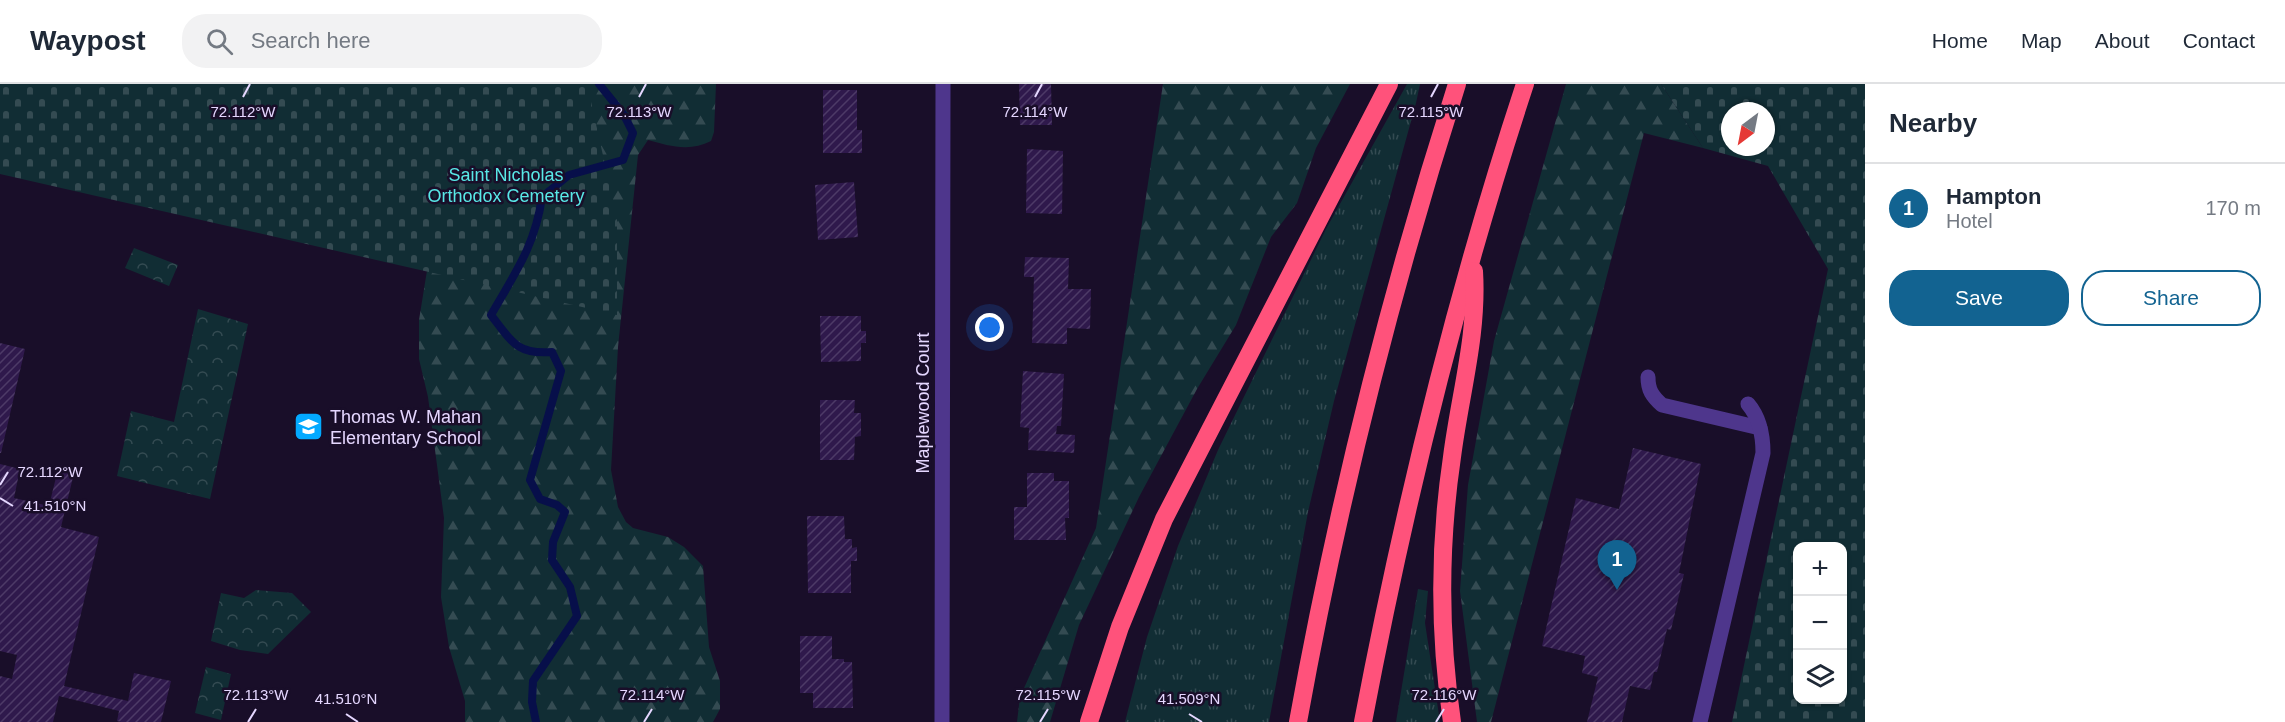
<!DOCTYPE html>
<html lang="en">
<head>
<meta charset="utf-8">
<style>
  body { margin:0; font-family:Arial,sans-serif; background:#f2f2f3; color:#1f2937 }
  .controls { position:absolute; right:18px; bottom:18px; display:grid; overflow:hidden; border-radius:12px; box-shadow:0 2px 4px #0004 }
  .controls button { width:54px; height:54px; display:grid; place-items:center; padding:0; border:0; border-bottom:2px solid #e0e1e3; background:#fff; color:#1f2937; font:30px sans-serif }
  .compass { position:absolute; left:1721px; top:18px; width:54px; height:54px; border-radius:50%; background:#fff; box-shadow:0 2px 4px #0004; rotate:212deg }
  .you { position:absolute; left:990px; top:244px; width:21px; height:21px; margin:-15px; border:4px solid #fff; border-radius:50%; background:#1a73e8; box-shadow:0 0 0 9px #1a73e833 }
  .badge { display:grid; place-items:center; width:39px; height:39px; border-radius:50%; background:#126391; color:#fff; font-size:20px; font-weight:700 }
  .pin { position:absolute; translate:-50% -50px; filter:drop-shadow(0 2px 3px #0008) }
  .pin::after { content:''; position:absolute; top:32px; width:21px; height:18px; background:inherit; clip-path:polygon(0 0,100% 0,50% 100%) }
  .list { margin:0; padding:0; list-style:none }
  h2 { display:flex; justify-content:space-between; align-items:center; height:78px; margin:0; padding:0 24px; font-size:26px }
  h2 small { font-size:20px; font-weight:400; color:#747a83 }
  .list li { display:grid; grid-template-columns:39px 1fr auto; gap:18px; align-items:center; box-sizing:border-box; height:90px; padding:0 24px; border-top:2px solid #e0e1e3 }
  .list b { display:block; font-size:22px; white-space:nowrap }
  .list p { margin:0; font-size:20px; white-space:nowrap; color:#747a83 }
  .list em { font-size:20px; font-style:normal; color:#747a83 }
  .actions { display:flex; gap:12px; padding:18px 24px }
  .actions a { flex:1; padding:14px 0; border:2px solid #126391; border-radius:24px; text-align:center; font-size:21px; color:#126391 }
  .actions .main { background:#126391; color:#fff }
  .icon { flex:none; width:33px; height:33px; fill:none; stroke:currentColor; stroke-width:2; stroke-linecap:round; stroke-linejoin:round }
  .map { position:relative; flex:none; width:1865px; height:638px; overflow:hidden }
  header { display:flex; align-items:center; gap:36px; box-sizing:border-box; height:84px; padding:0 30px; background:#fff; border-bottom:2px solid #e0e1e3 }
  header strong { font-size:28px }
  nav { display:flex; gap:33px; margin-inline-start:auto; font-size:21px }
  .search { width:420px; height:54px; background:#f2f2f3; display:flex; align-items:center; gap:15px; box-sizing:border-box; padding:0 21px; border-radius:24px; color:#747a83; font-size:22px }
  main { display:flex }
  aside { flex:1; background:#fff }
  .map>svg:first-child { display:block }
  .grass { fill:url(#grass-tufts) }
  .forest { fill:url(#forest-firs) }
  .cemetery { fill:url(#cemetery-stones); fill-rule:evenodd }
  .park { fill:url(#park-crowns) }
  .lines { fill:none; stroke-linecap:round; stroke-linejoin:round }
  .stream { stroke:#070f4a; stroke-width:8 }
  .building { fill:url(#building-hatch) }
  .service { stroke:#4e368c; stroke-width:15 }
  .minor { stroke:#4e368c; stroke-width:15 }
  .motorway { stroke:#ff527b; stroke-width:18 }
  .ticks { fill:none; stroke:#e5d7ff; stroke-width:2 }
  .labels { text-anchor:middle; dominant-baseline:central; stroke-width:5; stroke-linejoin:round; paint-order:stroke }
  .park-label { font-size:18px; fill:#59e8e7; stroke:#190e29 }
  .street-label { font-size:18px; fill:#e5d7ff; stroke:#190e29 }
  .poi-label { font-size:18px; fill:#e5d7ff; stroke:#190e29; text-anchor:start }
  .ticks-label { font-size:15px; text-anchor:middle; fill:#e5d7ff; stroke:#190e29; stroke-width:5; stroke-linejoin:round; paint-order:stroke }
</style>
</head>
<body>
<header>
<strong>Waypost</strong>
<div class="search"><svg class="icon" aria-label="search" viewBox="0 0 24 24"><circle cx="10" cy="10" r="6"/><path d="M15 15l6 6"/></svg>Search here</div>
<nav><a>Home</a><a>Map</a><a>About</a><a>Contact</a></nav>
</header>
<main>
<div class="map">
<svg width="1865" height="638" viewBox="0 0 1865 638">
  <defs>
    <pattern id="grass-tufts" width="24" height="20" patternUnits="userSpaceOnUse" patternTransform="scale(1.5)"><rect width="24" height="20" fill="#112d34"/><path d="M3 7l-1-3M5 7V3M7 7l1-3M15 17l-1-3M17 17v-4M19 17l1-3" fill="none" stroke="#344b52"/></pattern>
    <pattern id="forest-firs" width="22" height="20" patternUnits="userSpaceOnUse" patternTransform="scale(1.5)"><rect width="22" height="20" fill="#112d34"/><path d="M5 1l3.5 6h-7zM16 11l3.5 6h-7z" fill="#344b52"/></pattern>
    <pattern id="cemetery-stones" width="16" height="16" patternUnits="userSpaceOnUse" patternTransform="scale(1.5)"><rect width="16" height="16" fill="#112d34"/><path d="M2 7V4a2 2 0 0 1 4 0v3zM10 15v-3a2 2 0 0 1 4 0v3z" fill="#344b52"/></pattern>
    <pattern id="park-crowns" width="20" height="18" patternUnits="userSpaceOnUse" patternTransform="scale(1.5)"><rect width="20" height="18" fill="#112d34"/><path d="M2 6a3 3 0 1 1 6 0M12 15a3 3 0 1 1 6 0" fill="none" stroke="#344b52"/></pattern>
    <pattern id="building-hatch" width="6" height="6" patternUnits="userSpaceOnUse" patternTransform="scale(1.5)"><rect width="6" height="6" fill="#2f194c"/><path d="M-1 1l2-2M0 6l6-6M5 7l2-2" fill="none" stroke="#4d3a67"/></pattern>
  </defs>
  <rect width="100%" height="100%" fill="#190e29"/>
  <g class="grass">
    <path d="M1407 0H1420L1416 19 1334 317 1308 428 1269 638H1125L1147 553 1178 462 1218 366 1326 145Z"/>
    <path d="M1418 505 1428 507 1425 539 1440 638H1396Z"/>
  </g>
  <g class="forest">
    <path d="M466 0H716L714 48 711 57C690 68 669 62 648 56L638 71 618 263 611 386 618 423 626 438 633 444 668 453 684 463 703 482 709 563 720 597V625L713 638H465V617L449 563 441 513 444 434 428 313 419 275V236L431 162Z"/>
    <path d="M1163 0H1350L1316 64 1297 119 1271 153 1236 241 1197 305 1139 413 1079 541 1050 638H1017L1020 613 1096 444Z"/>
    <path d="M1566 0H1661L1703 64 1644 49 1491 638H1477L1460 507 1468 401 1494 257Z"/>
  </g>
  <g class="cemetery">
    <path d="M0 0H587L617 134V231L0 90Z"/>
    <path d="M1661 0H1865V638H1732L1828 185 1768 82 1703 64ZM1730 27H1766V63H1730ZM1798 462H1842V616H1798Z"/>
  </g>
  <g class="park">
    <path d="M134 164 178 181 169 202 125 184Z"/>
    <path d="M198 225 248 240 210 415 117 392 131 327 174 338Z"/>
    <path d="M256 506 292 509 311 528 268 570 240 566 211 557 221 509 244 514Z"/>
    <path d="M206 583 231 590 221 636 195 629Z"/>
  </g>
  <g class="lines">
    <path class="stream" d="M536 638 532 618 533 597 577 532 570 503 552 476 553 458 565 428 557 421 540 415 530 396 561 287 552 268C517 271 511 257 491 231 515 189 535 162 542 113L569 91 623 76 633 49 624 31 599 0"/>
  </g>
  <g class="building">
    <path d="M1019 0H1051L1052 41H1020Z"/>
    <path d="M823 6H857V46H862V69H823Z"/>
    <path d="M1027 65 1063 67 1062 130 1026 129Z"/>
    <path d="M854 98 858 153 818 156 815 101Z"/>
    <path d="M1025 173 1069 174 1068 205H1091L1090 245 1067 244V260L1032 259 1034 193H1024Z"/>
    <path d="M820 232H861V247H866V259H861V277L821 278Z"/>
    <path d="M0 259 25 265 1 369H0Z"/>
    <path d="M1023 287 1064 290 1061 342H1057L1056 350 1075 351 1074 369 1028 366 1029 344 1020 343Z"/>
    <path d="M820 316H855L854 329H861V352L855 353 854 376H820Z"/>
    <path d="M1633 364 1701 380 1679 489 1684 490 1671 546 1667 545 1657 588H1654L1650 606 1630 602 1622 638H1587L1598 593 1582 589 1585 572 1542 562 1576 414 1619 425Z"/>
    <path d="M0 380 20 385 14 414 49 422 59 381 75 385 61 443 99 453 64 602 128 617 134 589 171 597 161 638H121L117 637 119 627 59 612 53 638H0V592L12 595 17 571 0 567Z"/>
    <path d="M1027 389H1054V397H1069V434H1065L1066 456H1014V423H1027Z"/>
    <path d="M807 432H844L845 455H852V464L857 463V477H851V509H808Z"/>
    <path d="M800 552H832V575H844V578H852L853 624H813V609H800Z"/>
  </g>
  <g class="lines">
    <g class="service">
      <path d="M1648 293C1648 306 1652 312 1662 321L1760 344"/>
      <path d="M1700 638 1763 369C1763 352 1760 334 1748 320"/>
    </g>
    <path class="minor" d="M942 638 943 0"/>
    <g class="motorway">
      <path d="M1089 638 1120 543 1164 435 1389 0"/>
      <path d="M1298 638C1337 422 1390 209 1457 0"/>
      <path d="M1363 638C1404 422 1456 209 1525 0"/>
      <path d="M1452 638C1439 550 1439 461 1452 373 1460 310 1478 251 1474 187"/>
    </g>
  </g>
  <path class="ticks" d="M243 13 250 0M639 13 646 0M1035 13 1042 0M1431 13 1438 0M0 401 8 388M0 414 13 422M346 630 358 638M1189 630 1202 638M248 638 256 625M644 638 652 625M1040 638 1048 625M1436 638 1444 625"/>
  <defs>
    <symbol id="school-square" viewBox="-11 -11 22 22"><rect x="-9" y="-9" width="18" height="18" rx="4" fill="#03a9ff" stroke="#190e29"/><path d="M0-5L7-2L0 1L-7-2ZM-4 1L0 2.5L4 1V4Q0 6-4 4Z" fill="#fff"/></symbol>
  </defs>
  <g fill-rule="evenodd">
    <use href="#school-square" x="292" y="326" width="33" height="33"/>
  </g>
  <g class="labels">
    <g class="park-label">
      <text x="506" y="91">Saint Nicholas<tspan x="506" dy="21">Orthodox Cemetery</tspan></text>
    </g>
    <g class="street-label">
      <text transform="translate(923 319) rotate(-90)">Maplewood Court</text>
    </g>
    <g class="poi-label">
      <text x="330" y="333">Thomas W. Mahan<tspan x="330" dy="21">Elementary School</tspan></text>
    </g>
  </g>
  <g class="ticks-label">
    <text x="243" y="33">72.112°W</text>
    <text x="639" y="33">72.113°W</text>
    <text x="1035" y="33">72.114°W</text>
    <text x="1431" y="33">72.115°W</text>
    <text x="50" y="393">72.112°W</text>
    <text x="55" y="427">41.510°N</text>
    <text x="256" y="616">72.113°W</text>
    <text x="652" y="616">72.114°W</text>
    <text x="1048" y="616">72.115°W</text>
    <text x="1444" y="616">72.116°W</text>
    <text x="346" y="620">41.510°N</text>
    <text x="1189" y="620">41.509°N</text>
  </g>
</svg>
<div class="controls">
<button>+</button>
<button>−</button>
<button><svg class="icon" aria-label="layers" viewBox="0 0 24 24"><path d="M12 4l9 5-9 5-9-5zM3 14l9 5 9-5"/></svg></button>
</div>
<svg class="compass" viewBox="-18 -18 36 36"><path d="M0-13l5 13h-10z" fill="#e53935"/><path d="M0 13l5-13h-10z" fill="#747a83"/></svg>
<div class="you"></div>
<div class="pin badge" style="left:1617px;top:506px">1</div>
</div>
<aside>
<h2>Nearby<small></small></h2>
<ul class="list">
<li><span class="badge">1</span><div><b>Hampton</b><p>Hotel</p></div><em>170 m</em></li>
</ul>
<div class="actions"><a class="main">Save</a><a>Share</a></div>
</aside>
</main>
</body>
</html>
